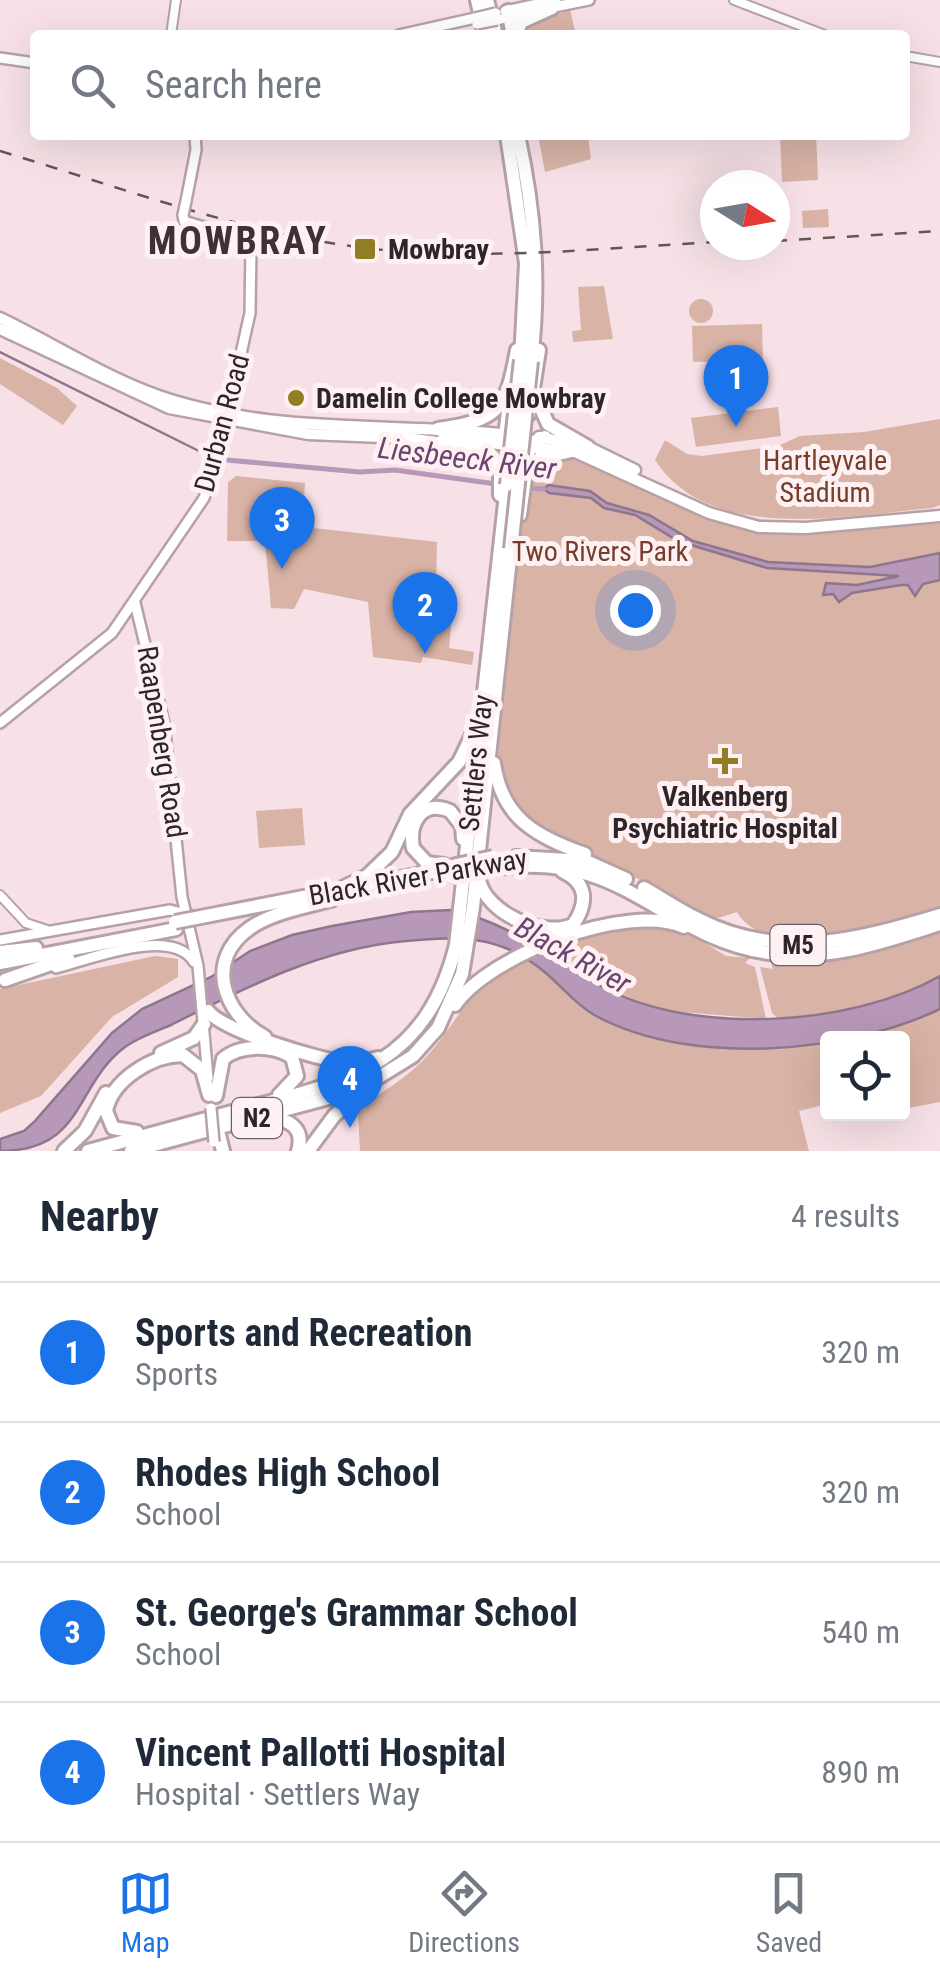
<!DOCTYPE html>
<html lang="en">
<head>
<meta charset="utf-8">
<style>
  body { margin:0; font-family:"Roboto Condensed",sans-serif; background:#f2f2f3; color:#1f2937 }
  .controls { position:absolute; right:30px; bottom:30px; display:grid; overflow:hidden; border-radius:10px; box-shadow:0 10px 40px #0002 }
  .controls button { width:90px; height:90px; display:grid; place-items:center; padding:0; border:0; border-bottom:2px solid #e0e1e3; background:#fff; color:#1f2937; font:50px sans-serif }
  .compass { position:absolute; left:700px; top:170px; width:90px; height:90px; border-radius:50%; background:#fff; box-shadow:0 10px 40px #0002; rotate:101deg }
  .you { position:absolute; left:635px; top:610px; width:35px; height:35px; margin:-25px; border:8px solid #fff; border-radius:50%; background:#1a73e8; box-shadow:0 0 0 15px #1a73e833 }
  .badge { display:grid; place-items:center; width:65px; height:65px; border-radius:50%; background:#1a73e8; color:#fff; font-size:32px; font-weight:700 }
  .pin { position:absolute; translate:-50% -82px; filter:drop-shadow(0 2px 5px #0008) }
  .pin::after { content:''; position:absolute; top:52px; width:35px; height:30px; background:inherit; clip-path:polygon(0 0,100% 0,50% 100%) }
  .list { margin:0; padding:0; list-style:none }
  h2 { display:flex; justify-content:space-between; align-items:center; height:130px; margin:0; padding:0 40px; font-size:42px }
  h2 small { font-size:32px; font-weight:400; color:#747a83 }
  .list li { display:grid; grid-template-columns:65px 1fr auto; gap:30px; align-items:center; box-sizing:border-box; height:140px; padding:0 40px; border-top:2px solid #e0e1e3 }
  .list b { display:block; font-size:38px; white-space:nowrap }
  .list p { margin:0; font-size:32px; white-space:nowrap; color:#747a83 }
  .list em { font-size:32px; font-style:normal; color:#747a83 }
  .icon { flex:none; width:55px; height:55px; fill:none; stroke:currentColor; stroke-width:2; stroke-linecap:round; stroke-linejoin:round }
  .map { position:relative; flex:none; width:940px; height:1151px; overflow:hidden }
  .search { position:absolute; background:#fff; box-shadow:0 10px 40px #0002; left:30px; right:30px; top:30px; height:110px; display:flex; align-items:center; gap:25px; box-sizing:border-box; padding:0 35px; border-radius:10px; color:#747a83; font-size:38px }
  .sheet { height:690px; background:#fff }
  nav { display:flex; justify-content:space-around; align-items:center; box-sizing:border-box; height:140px; border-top:2px solid #e0e1e3; background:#fff; font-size:28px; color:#747a83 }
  nav a { display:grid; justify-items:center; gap:5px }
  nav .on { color:#1a73e8 }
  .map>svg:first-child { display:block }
  .green { fill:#d9b3a6 }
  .water { fill:#b798b8; stroke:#8e768c; stroke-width:2.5 }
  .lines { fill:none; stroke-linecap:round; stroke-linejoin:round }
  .stream { stroke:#8e768c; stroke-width:2.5 }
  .canal { stroke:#b798b8; stroke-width:5 }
  .tertiary-casing { stroke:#b6a2a6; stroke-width:12 }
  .secondary-casing { stroke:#b6a2a6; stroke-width:14 }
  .primary-casing { stroke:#b6a2a6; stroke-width:15 }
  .motorway-casing { stroke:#b6a2a6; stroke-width:18 }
  .tertiary { stroke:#fff; stroke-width:8 }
  .secondary { stroke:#fff; stroke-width:9 }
  .primary { stroke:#fff; stroke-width:10 }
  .motorway { stroke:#fff; stroke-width:12 }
  .rail { stroke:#615658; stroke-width:2.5; stroke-dasharray:12 12; stroke-linecap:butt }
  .secondary-bridge-casing { stroke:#b6a2a6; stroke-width:14; stroke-linecap:butt }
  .motorway-bridge-casing { stroke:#b6a2a6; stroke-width:18; stroke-linecap:butt }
  .secondary-bridge { stroke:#fff; stroke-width:9 }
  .motorway-bridge { stroke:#fff; stroke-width:12 }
  .poi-dot { fill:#917d23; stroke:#fef1f3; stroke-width:4 }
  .labels { text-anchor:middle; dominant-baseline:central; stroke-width:10; stroke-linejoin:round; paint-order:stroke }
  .shield { fill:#fef1f3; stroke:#6c6264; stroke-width:2.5 }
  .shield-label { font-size:25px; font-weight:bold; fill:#2d2527 }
  .poi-label { font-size:28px; font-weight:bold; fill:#2d2527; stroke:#fef1f3; text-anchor:start }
  .street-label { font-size:28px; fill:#2d2527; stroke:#fef1f3 }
  .park-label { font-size:28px; fill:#773d28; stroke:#fef1f3 }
  .water-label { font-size:30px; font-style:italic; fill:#6d4370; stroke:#fef1f3 }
  .district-label { font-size:38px; font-weight:bold; letter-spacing:2.5px; fill:#403034; stroke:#fef1f3 }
</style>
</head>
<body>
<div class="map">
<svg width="940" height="1151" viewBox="0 0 940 1151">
  <rect width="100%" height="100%" fill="#f7e1e6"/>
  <g class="green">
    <path d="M570 10 576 35H519L521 26Z"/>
    <path d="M538 135H588L591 159 545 172Z"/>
    <path d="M780 135H816L818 180 782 182Z"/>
    <path d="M828 209 829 227 803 228 802 211Z"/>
    <path d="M604 286 613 339 573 342 572 331 581 330 578 287Z"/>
    <circle cx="701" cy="311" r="12"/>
    <path d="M762 324 763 360 693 362 692 326Z"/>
    <path d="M0 358 57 388 77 406 63 425 0 384Z"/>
    <path d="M778 407 781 436 696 447 691 418Z"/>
    <path d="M940 419V505L932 508C840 517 709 543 655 460L665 440 687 454 702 456 778 446 800 436 864 432Z"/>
    <path d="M572 451 688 503 759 527 940 516V907C893 921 769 967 737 912L715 919 519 817 497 767 510 632 506 596 526 475 531 466Z"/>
    <path d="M236 476 305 483 303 514 315 515 314 528 437 542 436 589 453 605 449 648 474 652 472 665 423 657 421 663 373 657 368 602 304 589 294 609 271 608 265 541H227L228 482Z"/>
    <path d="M302 808 305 845 259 848 256 811Z"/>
    <path d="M626 921 685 931 726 956 750 958 745 963 755 967 766 1019 658 1010 600 985 548 952Z"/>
    <path d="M940 932V976C894 1002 832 1018 780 1020L772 1013 760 967 773 969 770 960 848 959Z"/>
    <path d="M155 956 178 959V977L112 1017 41 1096 0 1113V989Z"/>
    <path d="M527 959 602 1019 717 1047 772 1049 827 1042V1104L799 1111 809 1151H360L358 1111C376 1095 397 1084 415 1068 455 1033 471 974 527 959Z"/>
    <path d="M940 1009V1102L903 1109 902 1038H847L886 1031Z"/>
  </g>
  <g class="water">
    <path d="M548 485 590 491 607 503 649 515 693 541 768 562 870 567 940 553V580L923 584 915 596 908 585H901L852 593 839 602 833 594 823 595 826 583 857 585 899 576 767 568 678 541 635 515 604 508 591 498 549 493 544 489Z"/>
    <path d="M451 910C509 922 551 958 601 986 691 1036 850 1027 940 976V1009C849 1053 692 1067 598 1017 580 1008 563 988 547 974 502 935 463 936 406 941 323 948 246 987 173 1024 158 1031 138 1037 125 1047 74 1085 85 1151 0 1151V1139L24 1131 34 1122 112 1033 142 1009 211 977 250 951 292 935 332 926 411 912Z"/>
  </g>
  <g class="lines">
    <path class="stream" d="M0 352 213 458"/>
    <g class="canal">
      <path d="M227 460 360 472 395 470 496 484"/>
      <path d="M527 488 544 489"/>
    </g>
    <defs>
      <g id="tertiary">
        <path d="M734 0 825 35"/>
        <path d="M171 35 176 0"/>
        <path d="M905 56 940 62"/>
        <path d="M0 895 26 923 47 930"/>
      </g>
      <g id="secondary">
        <path d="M549 8 589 0"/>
        <path d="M505 11 556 0"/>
        <path d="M497 20 534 11"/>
        <path d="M399 35 475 18"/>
        <path d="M0 58 35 63"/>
        <path d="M186 201 196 150 195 135"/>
        <path d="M135 603 164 723 182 897 198 966 208 1078"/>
        <path d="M0 723 112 633 204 498 216 466 250 313 251 246 246 240 184 221 183 215"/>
        <path d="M0 940 170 910 190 915"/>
        <path d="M56 968C91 959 172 926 194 962"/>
      </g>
      <g id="primary">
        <path d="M0 318C56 345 114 383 174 401 285 434 390 423 502 434"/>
        <path d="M0 329 169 408 308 434 406 438"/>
        <path d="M539 437 588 447 635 470"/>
        <path d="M443 438 575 452 709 513 759 527 806 528 940 516"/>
      </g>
      <g id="motorway">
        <path d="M477 0 485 35"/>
        <path d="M487 0 496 35"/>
        <path d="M508 11 513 35"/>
        <path d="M516 35 521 22 552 8"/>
        <path d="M507 135 526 263 521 360"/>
        <path d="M518 135C535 212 540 283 531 361"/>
        <path d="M510 395 506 428 513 437"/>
        <path d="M535 395 548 424 588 447"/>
        <path d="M529 414 539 350"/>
        <path d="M438 429C500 420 506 409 517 350"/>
        <path d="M515 436 529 450 520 515"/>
        <path d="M399 438 487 450 500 465V495"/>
        <path d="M482 441 517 430"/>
        <path d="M522 447 545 437"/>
        <path d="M527 473 540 458 572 451"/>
        <path d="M494 763C502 819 536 836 585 854"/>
        <path d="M516 857 586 861 626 879"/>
        <path d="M444 865 427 863 413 848C408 823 422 799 450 811L462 826 463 839"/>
        <path d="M491 869C624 847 659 937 769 953 829 962 883 942 940 924"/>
        <path d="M479 880C487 914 543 938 573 925 588 903 588 883 562 871"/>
        <path d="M644 888C662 898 679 910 698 919 780 961 857 940 940 915"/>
        <path d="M336 891 367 876 392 852 410 814 459 762 474 731"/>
        <path d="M206 916 452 868"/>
        <path d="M0 952 36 948"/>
        <path d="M0 963 176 929"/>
        <path d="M5 980 68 958"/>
        <path d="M455 1005C490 955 626 902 684 927"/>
        <path d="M208 1011C223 1031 320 1060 347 1063 358 1064 367 1061 378 1058"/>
        <path d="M265 1037C223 1014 204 960 250 928 273 912 306 907 333 899"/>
        <path d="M161 1053 194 1038 204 1024"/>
        <path d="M216 1096 223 1059C240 1044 273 1045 292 1057L297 1076 279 1095"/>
        <path d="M266 1121C288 1116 305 1128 298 1151"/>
        <path d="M137 1132 113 1128 106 1111C112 1080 152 1055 183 1055L202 1070 209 1095"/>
        <path d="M219 1135 223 1151"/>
        <path d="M64 1151 85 1131 106 1093"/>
        <path d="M88 1151C140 1137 191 1123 243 1109 350 1081 426 1065 456 945L507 485"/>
        <path d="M131 1151 358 1090 413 1056 438 1028 462 974 473 907 511 549"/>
        <path d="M308 1151 334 1116 358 1094"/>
      </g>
    </defs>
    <use href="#tertiary" class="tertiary-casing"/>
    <use href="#secondary" class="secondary-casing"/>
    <use href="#primary" class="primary-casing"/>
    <use href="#motorway" class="motorway-casing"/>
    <use href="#tertiary" class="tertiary"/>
    <use href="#secondary" class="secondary"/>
    <use href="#primary" class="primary"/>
    <use href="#motorway" class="motorway"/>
    <g class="rail">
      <path d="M0 151C123 188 246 235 374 249 487 261 602 248 715 242"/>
      <path d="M775 241 940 231"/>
    </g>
    <defs>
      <g id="secondary-bridge">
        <path d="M475 18 496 13"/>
        <path d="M477 24 497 20"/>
        <path d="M183 215 186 201"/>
        <path d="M211 1108 214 1142"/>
      </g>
      <g id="motorway-bridge">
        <path d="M507 485 521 360"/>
        <path d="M511 549 531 361"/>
        <path d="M452 866 493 857"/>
        <path d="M451 876 491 869"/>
        <path d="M175 922 206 916"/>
      </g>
    </defs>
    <use href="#secondary-bridge" class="secondary-bridge-casing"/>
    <use href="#motorway-bridge" class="motorway-bridge-casing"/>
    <use href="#secondary-bridge" class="secondary-bridge"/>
    <use href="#motorway-bridge" class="motorway-bridge"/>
  </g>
  <g class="poi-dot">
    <rect x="353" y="237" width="24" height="24" rx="5"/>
    <circle cx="296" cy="398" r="10"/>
    <path d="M720 746h10v10h10v10h-10v10h-10v-10h-10v-10h10z"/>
  </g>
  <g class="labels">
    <g class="shield">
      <rect x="770.5" y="925" width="55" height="40" rx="8"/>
      <rect x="232" y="1098" width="50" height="40" rx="8"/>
    </g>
    <g class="shield-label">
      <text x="798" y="945">M5</text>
      <text x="257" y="1118">N2</text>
    </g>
    <g class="poi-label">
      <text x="388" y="249">Mowbray</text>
      <text x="316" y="398">Damelin College Mowbray</text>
      <text x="725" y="796" text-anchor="middle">Valkenberg<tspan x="725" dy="32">Psychiatric Hospital</tspan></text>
    </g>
    <g class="street-label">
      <text transform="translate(222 423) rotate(-75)">Durban Road</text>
      <text transform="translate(162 742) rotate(81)">Raapenberg Road</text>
      <text transform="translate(476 763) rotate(-84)">Settlers Way</text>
      <text transform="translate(418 877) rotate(-10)">Black River Parkway</text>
    </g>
    <g class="park-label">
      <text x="825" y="460">Hartleyvale<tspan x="825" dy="32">Stadium</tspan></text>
      <text x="600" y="551">Two Rivers Park</text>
    </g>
    <g class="water-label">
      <text transform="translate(467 458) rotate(7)">Liesbeeck River</text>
      <text transform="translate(573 955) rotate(29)">Black River</text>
    </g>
    <g class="district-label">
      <text x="238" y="241">MOWBRAY</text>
    </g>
  </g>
</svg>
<div class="controls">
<button><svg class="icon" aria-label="locate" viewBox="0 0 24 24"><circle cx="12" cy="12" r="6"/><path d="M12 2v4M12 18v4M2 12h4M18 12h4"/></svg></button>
</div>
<svg class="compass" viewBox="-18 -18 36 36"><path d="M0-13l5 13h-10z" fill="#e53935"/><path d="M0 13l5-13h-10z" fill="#747a83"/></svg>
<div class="you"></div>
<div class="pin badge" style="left:736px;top:427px">1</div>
<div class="pin badge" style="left:425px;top:654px">2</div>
<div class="pin badge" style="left:282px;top:569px">3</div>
<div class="pin badge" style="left:350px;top:1128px">4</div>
<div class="search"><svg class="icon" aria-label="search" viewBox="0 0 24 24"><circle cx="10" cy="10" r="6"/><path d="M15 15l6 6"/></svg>Search here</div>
</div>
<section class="sheet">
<h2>Nearby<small>4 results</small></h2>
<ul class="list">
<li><span class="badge">1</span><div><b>Sports and Recreation</b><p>Sports</p></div><em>320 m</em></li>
<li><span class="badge">2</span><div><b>Rhodes High School</b><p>School</p></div><em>320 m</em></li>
<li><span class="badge">3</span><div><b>St. George's Grammar School</b><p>School</p></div><em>540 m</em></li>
<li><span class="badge">4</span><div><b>Vincent Pallotti Hospital</b><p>Hospital · Settlers Way</p></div><em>890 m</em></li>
</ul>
</section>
<nav>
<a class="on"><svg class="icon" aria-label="map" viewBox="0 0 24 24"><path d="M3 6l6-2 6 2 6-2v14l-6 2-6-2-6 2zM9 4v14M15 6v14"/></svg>Map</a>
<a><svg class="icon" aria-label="directions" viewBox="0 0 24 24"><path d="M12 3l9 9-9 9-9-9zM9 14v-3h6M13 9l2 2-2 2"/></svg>Directions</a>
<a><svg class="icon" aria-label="saved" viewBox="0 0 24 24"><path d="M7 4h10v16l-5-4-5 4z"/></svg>Saved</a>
</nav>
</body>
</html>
